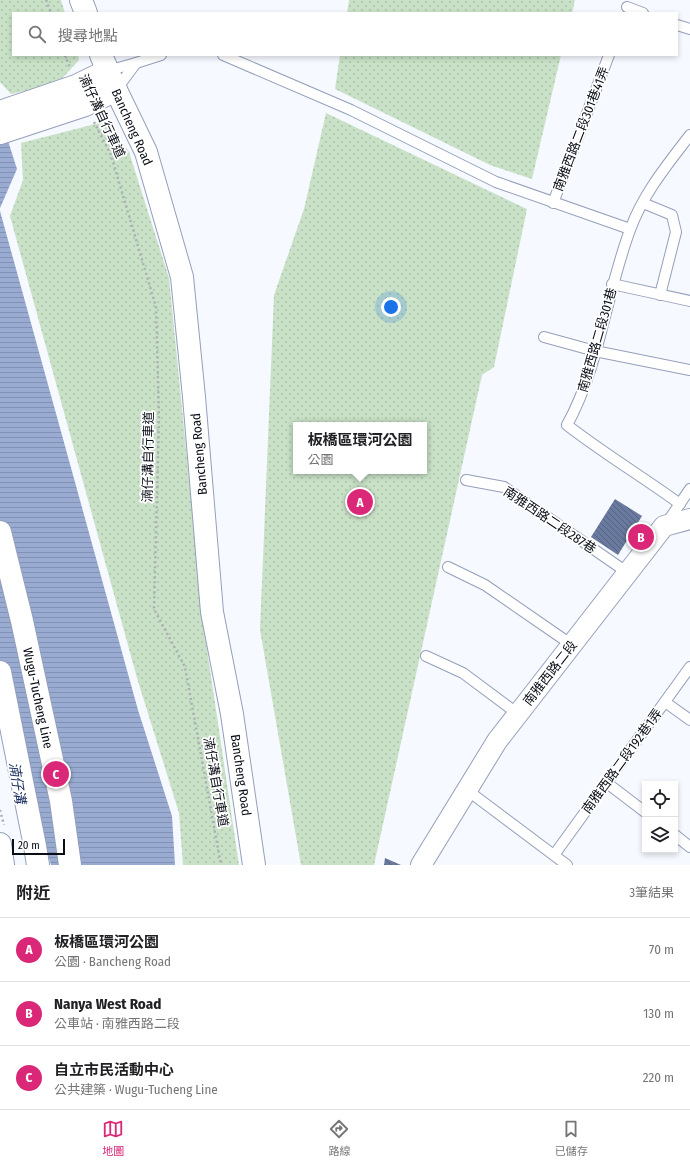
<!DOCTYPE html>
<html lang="zh-TW">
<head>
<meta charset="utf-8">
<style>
  body { margin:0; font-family:"Fira Sans Condensed","Noto Sans TC",sans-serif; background:#f6f6f6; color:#202124 }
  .controls { position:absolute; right:12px; bottom:12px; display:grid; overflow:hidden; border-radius:0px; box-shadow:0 2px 6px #0003 }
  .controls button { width:36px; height:36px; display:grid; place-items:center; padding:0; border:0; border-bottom:1px solid #e0e0e0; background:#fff; color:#202124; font:20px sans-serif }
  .scale { position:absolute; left:12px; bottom:10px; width:53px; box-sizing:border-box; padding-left:4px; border:2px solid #090d16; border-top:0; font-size:11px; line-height:14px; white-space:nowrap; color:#090d16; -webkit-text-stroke:3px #fff; paint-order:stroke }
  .you { position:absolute; left:391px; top:307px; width:14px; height:14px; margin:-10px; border:3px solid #fff; border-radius:50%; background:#1a73e8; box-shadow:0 0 0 6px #1a73e833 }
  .badge { display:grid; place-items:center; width:26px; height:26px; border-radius:50%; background:#db2777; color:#fff; font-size:13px; font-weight:700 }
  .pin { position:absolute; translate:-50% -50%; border:2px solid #fff; box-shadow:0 1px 4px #0006 }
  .popup { position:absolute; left:293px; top:422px; width:134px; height:52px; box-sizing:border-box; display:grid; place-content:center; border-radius:0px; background:#fff; filter:drop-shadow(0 1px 3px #0005); font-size:13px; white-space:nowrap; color:#757577 }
  .popup b { font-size:15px; color:#202124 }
  .popup::after { content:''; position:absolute; left:50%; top:100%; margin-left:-8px; border:8px solid transparent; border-top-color:#fff }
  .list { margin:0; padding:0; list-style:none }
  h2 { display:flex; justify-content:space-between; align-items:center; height:52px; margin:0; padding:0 16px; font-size:17px }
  h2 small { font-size:13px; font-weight:400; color:#757577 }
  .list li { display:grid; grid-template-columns:26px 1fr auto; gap:12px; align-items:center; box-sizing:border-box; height:64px; padding:0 16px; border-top:1px solid #e0e0e0 }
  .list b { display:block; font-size:15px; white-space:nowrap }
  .list p { margin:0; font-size:13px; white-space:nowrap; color:#757577 }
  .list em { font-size:13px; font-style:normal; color:#757577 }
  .icon { flex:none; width:22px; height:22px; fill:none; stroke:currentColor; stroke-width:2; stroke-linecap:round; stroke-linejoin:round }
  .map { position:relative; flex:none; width:690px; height:865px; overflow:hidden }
  .search { position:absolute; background:#fff; box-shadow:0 2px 6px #0003; left:12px; right:12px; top:12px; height:44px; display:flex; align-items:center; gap:10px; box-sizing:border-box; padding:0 14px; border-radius:0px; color:#757577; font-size:15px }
  .sheet { height:244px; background:#fff }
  nav { display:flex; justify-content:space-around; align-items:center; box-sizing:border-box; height:56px; border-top:1px solid #e0e0e0; background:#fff; font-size:11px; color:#757577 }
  nav a { display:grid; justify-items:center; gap:2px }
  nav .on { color:#db2777 }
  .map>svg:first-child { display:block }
  .park { fill:url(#park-dots); fill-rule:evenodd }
  .water { fill:url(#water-rules) }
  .building { fill:url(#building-back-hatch) }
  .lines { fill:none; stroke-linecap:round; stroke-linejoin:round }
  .lane-casing { stroke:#949fba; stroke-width:12 }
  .street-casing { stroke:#949fba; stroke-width:22 }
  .secondary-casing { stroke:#949fba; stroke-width:24 }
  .highway-casing { stroke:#949fba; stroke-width:24 }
  .path { stroke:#aaadb4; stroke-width:2.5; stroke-dasharray:2 3; stroke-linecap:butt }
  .lane { stroke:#fff; stroke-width:10 }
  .street { stroke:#fff; stroke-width:20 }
  .secondary { stroke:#fff; stroke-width:22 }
  .highway { stroke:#fff; stroke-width:22 }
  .labels { text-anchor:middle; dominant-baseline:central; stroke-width:3.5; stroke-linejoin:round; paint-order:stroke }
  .street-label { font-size:13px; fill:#090d16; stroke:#fff }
  .water-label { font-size:14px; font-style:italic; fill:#1f3162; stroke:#fff }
</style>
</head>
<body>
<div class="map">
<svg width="690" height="865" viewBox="0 0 690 865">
  <defs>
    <pattern id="park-dots" width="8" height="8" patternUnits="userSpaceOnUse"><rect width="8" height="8" fill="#c9e2c7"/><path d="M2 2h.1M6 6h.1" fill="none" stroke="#abc1aa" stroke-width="1.8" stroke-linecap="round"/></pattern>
    <pattern id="water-rules" width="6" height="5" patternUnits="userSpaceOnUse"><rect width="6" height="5" fill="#9aabd2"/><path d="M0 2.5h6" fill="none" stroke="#8392b4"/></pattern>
    <pattern id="building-back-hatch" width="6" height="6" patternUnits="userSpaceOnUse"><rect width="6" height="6" fill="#6a7a9e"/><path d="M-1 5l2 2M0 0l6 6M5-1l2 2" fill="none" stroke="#556280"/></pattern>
  </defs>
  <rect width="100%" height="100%" fill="#f6f9ff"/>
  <g class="park">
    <path d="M0 0H61L65 13H13V55H78L79 60 57 84 11 94 0 82Z"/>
    <path d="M349 0H575L572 13H347Z"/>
    <path d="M340 55H561L532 179 490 165 335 89Z"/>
    <path d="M326 113 527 209 494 367 482 375 374 865H301L260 630 274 295 304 209ZM296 425H424V471H296Z"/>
    <path d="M107 121 129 152 169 278 204 629 239 865H183L179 813 137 678 10 216 23 180 21 143Z"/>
  </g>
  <g class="water">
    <path d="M0 116 17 169 0 208Z"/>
    <path d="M0 211 138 710 172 816 175 865H51L44 843 0 671Z"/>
  </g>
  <g class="building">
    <path d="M615 499 642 516 618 555 591 537Z"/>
    <path d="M385 858 401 865H384Z"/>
  </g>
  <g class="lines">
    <defs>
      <g id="lane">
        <path d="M627 7 643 13"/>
        <path d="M677 25 690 29"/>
        <path d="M223 55 351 110 496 182 630 229"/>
        <path d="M107 71 136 63 161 55"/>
        <path d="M116 90 136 63"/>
        <path d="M553 203 609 55"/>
        <path d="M643 203 672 215 676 232 660 295"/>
        <path d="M612 284 690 301"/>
        <path d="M544 337 595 351 690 370"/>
        <path d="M466 480 504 487 628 573"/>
        <path d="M680 504C643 477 603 453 567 425 600 365 606 294 630 230 643 194 667 165 690 135"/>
        <path d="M666 524 690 489"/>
        <path d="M448 567 485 585 572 645"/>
        <path d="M426 656 463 673 518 714"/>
        <path d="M665 702 690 720"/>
        <path d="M607 783 645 812"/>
        <path d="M467 790 567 865"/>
        <path d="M675 835 690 847"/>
        <path d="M554 855 690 667"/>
      </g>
      <path id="street" d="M421 865 497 741 664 526 690 519"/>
      <g id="secondary">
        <path d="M81 0 86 13"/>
        <path d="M101 55 116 90 146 152 182 277 194 397 212 612 232 714 254 865"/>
        <path d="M0 112 76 86 107 71"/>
        <path d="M0 133 85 105 116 90"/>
        <path d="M0 844 3 865"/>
      </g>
      <g id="highway">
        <path d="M0 532 22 621 61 801 70 865"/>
        <path d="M0 672 35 846 38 865"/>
      </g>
    </defs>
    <use href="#lane" class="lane-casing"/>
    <use href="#street" class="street-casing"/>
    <use href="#secondary" class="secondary-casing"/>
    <use href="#highway" class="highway-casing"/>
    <g class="path">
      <path d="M46 0 51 13"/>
      <path d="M65 55 70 68"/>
      <path d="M94 122 111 155 156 307 159 418 154 609 185 667 221 865"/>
      <path d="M0 810 4 825"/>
    </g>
    <use href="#lane" class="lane"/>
    <use href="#street" class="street"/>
    <use href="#secondary" class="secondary"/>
    <use href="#highway" class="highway"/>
  </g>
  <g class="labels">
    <g class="street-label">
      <text transform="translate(102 116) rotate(65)">湳仔溝自行車道</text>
      <text transform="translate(132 127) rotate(66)">Bancheng Road</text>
      <text transform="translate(581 129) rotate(-69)">南雅西路二段301巷41弄</text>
      <text transform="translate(597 340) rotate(-74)">南雅西路二段301巷</text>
      <text transform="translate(199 454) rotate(-95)">Bancheng Road</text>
      <text transform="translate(148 457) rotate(-89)">湳仔溝自行車道</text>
      <text transform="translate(550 520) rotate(34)">南雅西路二段287巷</text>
      <text transform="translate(550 673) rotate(-52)">南雅西路二段</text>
      <text transform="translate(38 698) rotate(78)">Wugu-Tucheng Line</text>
      <text transform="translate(622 761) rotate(-54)">南雅西路二段192巷1弄</text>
      <text transform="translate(241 775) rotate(82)">Bancheng Road</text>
      <text transform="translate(216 782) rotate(80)">湳仔溝自行車道</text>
    </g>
    <g class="water-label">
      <text transform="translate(17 783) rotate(81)">湳仔溝</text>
    </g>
  </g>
</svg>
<div class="controls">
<button><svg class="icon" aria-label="locate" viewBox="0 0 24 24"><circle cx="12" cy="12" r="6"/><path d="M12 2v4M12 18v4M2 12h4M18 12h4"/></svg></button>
<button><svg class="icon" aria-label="layers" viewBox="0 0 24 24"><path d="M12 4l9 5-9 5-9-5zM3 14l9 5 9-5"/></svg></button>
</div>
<div class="scale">20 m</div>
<div class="you"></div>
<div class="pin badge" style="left:360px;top:502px">A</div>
<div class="popup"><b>板橋區環河公園</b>公園</div>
<div class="pin badge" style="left:641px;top:537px">B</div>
<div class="pin badge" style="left:56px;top:774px">C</div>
<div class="search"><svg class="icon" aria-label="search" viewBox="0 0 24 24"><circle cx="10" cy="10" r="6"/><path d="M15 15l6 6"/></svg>搜尋地點</div>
</div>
<section class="sheet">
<h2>附近<small>3筆結果</small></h2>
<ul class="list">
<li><span class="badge">A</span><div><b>板橋區環河公園</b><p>公園 · Bancheng Road</p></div><em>70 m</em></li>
<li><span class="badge">B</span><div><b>Nanya West Road</b><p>公車站 · 南雅西路二段</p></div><em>130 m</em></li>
<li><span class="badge">C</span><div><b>自立市民活動中心</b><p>公共建築 · Wugu-Tucheng Line</p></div><em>220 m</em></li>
</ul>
</section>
<nav>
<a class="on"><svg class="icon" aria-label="map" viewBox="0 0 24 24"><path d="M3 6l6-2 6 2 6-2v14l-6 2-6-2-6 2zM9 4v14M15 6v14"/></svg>地圖</a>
<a><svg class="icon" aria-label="directions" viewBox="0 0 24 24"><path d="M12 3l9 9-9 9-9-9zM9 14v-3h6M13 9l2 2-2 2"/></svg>路線</a>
<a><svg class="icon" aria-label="saved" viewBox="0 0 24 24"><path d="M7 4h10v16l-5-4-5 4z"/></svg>已儲存</a>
</nav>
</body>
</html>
